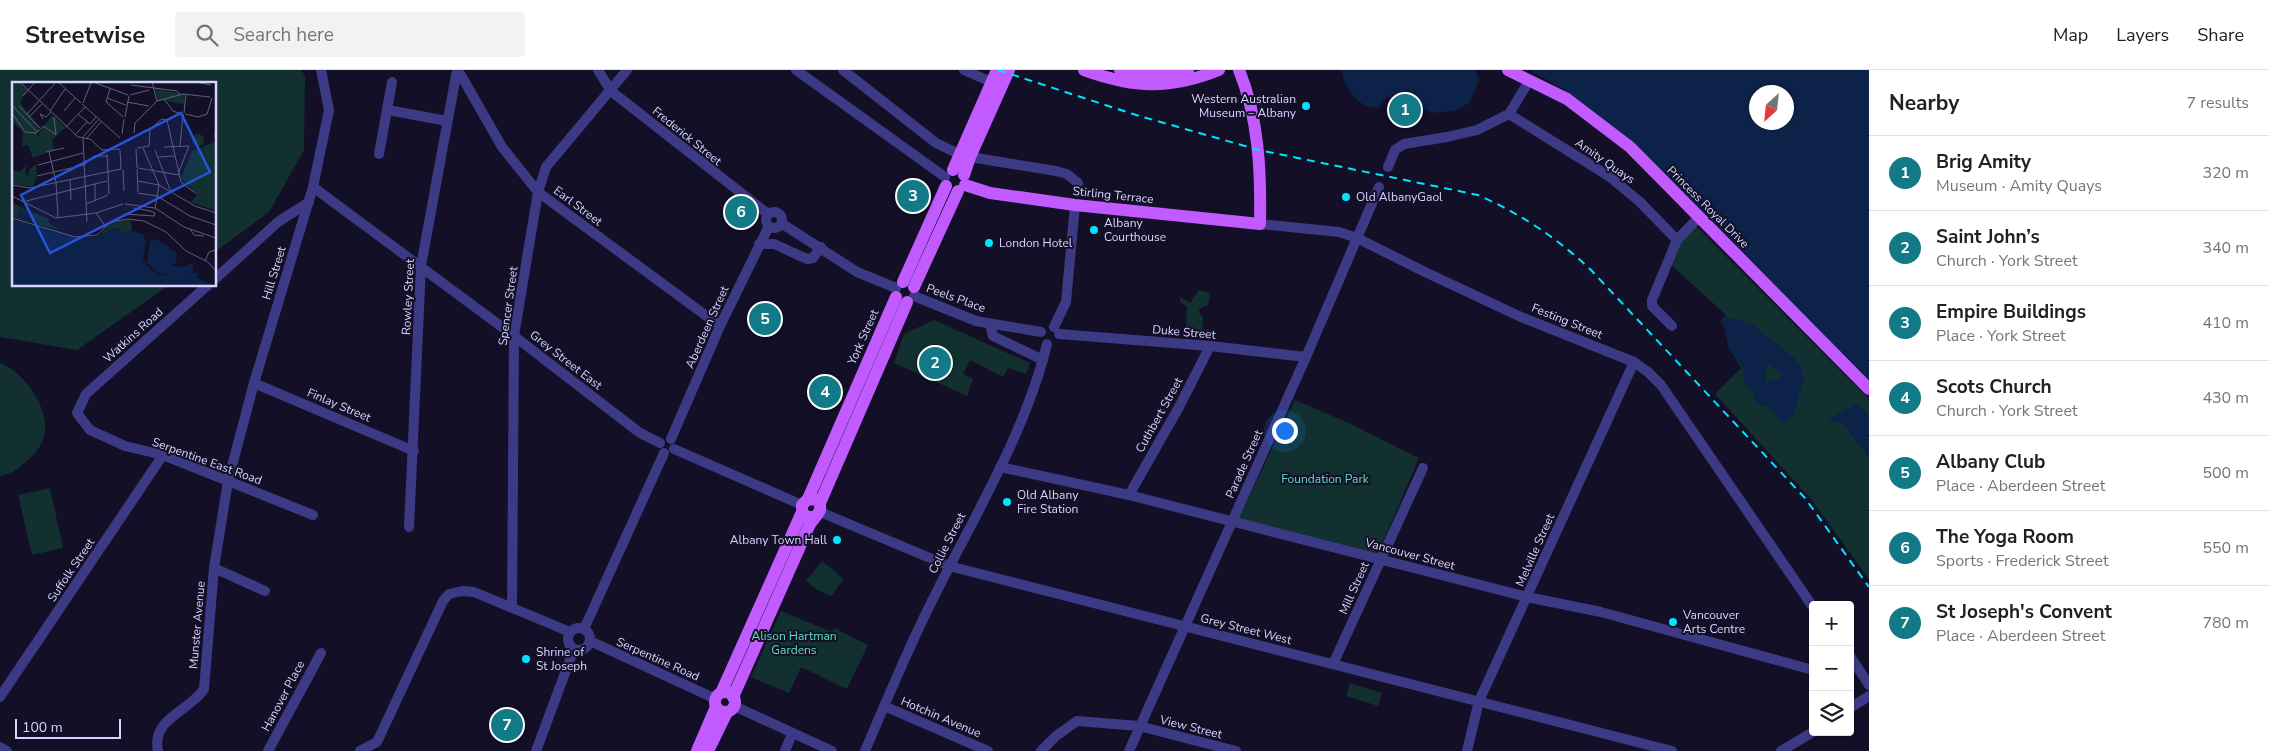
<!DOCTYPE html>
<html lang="en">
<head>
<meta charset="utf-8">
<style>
  body { margin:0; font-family:"Nunito Sans",sans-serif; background:#f2f2f2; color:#202124 }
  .controls { position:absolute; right:15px; bottom:15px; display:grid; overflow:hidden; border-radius:5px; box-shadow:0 1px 4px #0004 }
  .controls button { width:45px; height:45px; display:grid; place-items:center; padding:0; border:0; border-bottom:1px solid #e0e0e0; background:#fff; color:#202124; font:25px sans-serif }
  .compass { position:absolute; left:1749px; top:15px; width:45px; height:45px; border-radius:50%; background:#fff; box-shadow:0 1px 4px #0004; rotate:207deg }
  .scale { position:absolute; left:15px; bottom:12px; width:106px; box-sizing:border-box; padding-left:5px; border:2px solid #d9d4ff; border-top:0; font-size:14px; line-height:18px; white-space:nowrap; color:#d9d4ff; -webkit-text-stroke:4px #130f26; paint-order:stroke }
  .you { position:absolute; left:1284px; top:360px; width:18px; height:18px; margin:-12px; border:4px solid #fff; border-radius:50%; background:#1a73e8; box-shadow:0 0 0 8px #1a73e833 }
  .badge { display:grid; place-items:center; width:32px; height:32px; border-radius:50%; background:#127987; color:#fff; font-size:16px; font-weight:700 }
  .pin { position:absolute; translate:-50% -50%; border:2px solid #fff; box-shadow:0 1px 5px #0006 }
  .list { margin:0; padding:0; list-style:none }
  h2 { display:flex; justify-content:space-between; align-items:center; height:65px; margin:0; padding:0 20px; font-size:21px }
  h2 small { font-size:16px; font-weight:400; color:#757577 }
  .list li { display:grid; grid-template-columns:32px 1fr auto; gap:15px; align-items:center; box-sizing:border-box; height:75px; padding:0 20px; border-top:1px solid #e0e0e0 }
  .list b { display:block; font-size:19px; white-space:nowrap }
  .list p { margin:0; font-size:16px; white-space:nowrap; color:#757577 }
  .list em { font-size:16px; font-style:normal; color:#757577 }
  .icon { flex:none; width:28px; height:28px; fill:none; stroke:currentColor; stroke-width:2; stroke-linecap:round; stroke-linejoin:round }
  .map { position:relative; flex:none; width:1869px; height:681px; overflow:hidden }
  header { display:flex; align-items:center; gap:30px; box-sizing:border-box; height:70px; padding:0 25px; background:#fff; border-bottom:1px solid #e0e0e0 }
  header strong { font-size:24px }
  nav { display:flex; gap:28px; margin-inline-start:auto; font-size:18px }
  .search { width:350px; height:45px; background:#f2f2f2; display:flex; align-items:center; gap:12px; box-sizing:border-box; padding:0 18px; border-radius:5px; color:#757577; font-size:19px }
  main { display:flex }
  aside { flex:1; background:#fff }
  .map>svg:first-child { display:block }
  .green { fill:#12302f }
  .water { fill:#0c2248; fill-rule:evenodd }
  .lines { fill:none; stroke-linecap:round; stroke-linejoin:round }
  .minor { stroke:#3d3a85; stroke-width:10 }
  .major { stroke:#c25bff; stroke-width:12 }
  .rail { stroke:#00e5ff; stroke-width:2; stroke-dasharray:8 6; stroke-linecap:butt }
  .poi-dot { fill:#00e5ff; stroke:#130f26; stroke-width:2 }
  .labels { text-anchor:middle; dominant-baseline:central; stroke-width:4; stroke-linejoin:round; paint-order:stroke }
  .poi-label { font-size:12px; fill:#d9d4ff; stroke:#130f26; text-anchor:start }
  .street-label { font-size:12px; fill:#d9d4ff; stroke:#130f26 }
  .park-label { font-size:12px; fill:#5fe0c0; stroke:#130f26 }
  .inset-road { fill:none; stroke:#625e7d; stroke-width:1 }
  .view { fill:#2655da; fill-opacity:0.15; stroke:#2655da; stroke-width:2.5 }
  .inset-edge { fill:none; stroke:#d9d4ff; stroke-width:2.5 }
</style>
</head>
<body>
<header>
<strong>Streetwise</strong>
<div class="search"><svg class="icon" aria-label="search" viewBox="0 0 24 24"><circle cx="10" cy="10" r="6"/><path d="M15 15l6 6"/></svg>Search here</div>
<nav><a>Map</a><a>Layers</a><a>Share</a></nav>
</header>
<main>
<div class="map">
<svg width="1869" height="681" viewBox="0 0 1869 681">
  <rect width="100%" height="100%" fill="#130f26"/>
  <g class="green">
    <path d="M0 0H301L305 6 304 80 269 142 215 182V14H14V215H169L77 280 0 267Z"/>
    <path d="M1695 155 1869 329V509L1810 428 1715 324 1741 298 1729 278 1724 255 1720 251 1726 245 1668 192 1677 170Z"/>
    <path d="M1199 220 1210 223 1208 235 1202 237 1199 240 1200 244 1203 247 1202 268 1186 267 1187 236 1180 232V227L1190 233Z"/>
    <path d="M934 250 1030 293 1026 304 1008 298 1003 307 970 290 963 304 973 309 967 326 894 293 904 264Z"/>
    <path d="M0 293C24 301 52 341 44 367 41 378 31 388 23 394 15 401 10 404 0 406Z"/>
    <path d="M1295 330 1351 354 1419 388 1378 484 1238 450Z"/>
    <path d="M50 418 63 478 32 485 18 425Z"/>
    <path d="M822 491 844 509 831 526 816 519 806 511Z"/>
    <path d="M781 541 832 562 834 558 868 575 847 619 801 597 789 623 751 607Z"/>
    <path d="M1350 613 1382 623 1378 636 1346 626Z"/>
  </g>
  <g class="water">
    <path d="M1342 0H1476L1479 10 1470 32 1456 41 1431 43 1412 30 1387 27 1378 38C1359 39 1343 17 1342 0Z"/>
    <path d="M1529 0H1869V314L1631 74 1565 20ZM1756 22H1786V52H1756Z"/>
    <path d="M1726 246 1751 254 1784 279 1799 293 1804 308 1794 344 1784 354 1769 337 1756 333 1753 322 1744 313 1743 297 1729 278 1724 255 1720 251ZM1769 294 1782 302 1778 309 1767 312 1765 300Z"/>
    <path d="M1858 334 1869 346V388L1844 355 1827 349Z"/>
  </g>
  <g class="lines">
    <g class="minor">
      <path d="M458 0 502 77 538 122 720 256"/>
      <path d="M598 0 611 21 768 144"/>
      <path d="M796 0 945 107"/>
      <path d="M843 0 936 73 959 84"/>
      <path d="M964 0 991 12"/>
      <path d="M388 40 447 51"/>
      <path d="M1509 44 1610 107 1640 132 1677 170"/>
      <path d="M379 84 392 12"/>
      <path d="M970 87 1056 101 1067 104 1078 113"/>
      <path d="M1388 97 1395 80 1404 74 1447 67 1477 60 1509 44 1529 11"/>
      <path d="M313 117 514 266 640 363 660 373"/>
      <circle cx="774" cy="150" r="8"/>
      <path d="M781 153 857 202 896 218"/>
      <path d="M1260 154 1339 162 1357 168 1425 202 1521 247 1634 292 1648 302 1661 315 1813 537"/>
      <path d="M759 174H774L807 189 813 188 821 177"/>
      <path d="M215 209 278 152 309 132"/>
      <path d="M208 215 86 324 77 343 90 360 125 376 163 385 313 445"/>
      <path d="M914 226 976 251 1041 262"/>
      <path d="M990 254 993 266 1043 290"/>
      <path d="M1672 256 1652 236V230L1677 170 1699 147"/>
      <path d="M1054 257 1066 232 1075 135"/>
      <path d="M1059 264 1210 276 1306 287"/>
      <path d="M254 313 414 381"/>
      <path d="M671 369 720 256 769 156"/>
      <path d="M674 379 802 435"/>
      <path d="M1000 397 1129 425 1527 527 1601 542 1813 600"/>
      <path d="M1129 425 1179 337 1210 276"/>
      <path d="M820 442 949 496 1672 681"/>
      <path d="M409 457 421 196 457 0"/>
      <path d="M214 498 265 521"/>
      <path d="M512 538 514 266 538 122 546 97 627 0"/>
      <circle cx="579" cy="569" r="11"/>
      <path d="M584 559 664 383"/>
      <path d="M590 571 716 629"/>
      <path d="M1850 586 1869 615"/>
      <path d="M1333 594 1423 398"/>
      <path d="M0 627 163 385"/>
      <path d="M734 636 832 681"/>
      <path d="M884 636 988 681"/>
      <path d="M1850 638 1869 626"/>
      <path d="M0 677 7 681"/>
      <path d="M158 681C151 648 189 642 204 619L214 498 228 411 254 313 313 117 329 40 321 0"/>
      <path d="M268 681 321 583"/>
      <path d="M360 681 377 672 443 531 449 524 462 521 474 522 570 562"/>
      <path d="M536 681 574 579"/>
      <path d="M785 681 792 664"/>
      <path d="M865 681C888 627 911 571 938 519 978 440 1026 360 1047 274"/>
      <path d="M1041 681 1056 666 1077 651 1139 656 1236 681"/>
      <path d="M1129 681 1306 287 1379 117"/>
      <path d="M1467 681 1479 631 1634 292"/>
      <path d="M1781 681 1813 662"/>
    </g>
    <g class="major">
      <path d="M1084 0C1134 18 1169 20 1219 0"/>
      <path d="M1120 0 1159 4 1188 0"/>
      <path d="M1508 0 1567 29 1630 77 1869 319"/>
      <path d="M953 100 997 0"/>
      <path d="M964 105 970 87 1009 0"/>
      <path d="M965 115 990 123 1075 135 1260 154C1261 102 1259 49 1239 0"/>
      <path d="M903 212 946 116"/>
      <path d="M914 217 958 121"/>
      <path d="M808 429 896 227"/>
      <path d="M820 433 907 232"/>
      <circle cx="725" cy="632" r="10"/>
      <path d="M721 623 802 442"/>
      <path d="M733 627 809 456C814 446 825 442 818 430L808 429 802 435V442L807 447H814"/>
      <path d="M697 681 716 637"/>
      <path d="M708 681 727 642"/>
    </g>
    <path class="rail" d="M998 0 1136 45 1259 80 1478 125C1521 144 1557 168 1591 200L1805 428 1869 517"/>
  </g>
  <g class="poi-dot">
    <circle cx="1306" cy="36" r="5"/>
    <circle cx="1346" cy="127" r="5"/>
    <circle cx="1094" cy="160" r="5"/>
    <circle cx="989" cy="173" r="5"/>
    <circle cx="1007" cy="432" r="5"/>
    <circle cx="837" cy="470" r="5"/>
    <circle cx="1673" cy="552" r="5"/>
    <circle cx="526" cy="589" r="5"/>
  </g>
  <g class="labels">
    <g class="poi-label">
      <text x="1296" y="29" text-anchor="end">Western Australian<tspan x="1296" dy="14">Museum – Albany</tspan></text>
      <text x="1356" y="127">Old AlbanyGaol</text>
      <text x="1104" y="153">Albany<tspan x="1104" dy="14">Courthouse</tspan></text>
      <text x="999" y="173">London Hotel</text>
      <text x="1017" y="425">Old Albany<tspan x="1017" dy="14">Fire Station</tspan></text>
      <text x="827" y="470" text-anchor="end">Albany Town Hall</text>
      <text x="1683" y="545">Vancouver<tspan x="1683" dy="14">Arts Centre</tspan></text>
      <text x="536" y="582">Shrine of<tspan x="536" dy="14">St Joseph</tspan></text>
    </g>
    <g class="street-label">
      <text transform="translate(687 66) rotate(39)">Frederick Street</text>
      <text transform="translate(1605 91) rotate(35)">Amity Quays</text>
      <text transform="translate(1113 125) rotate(6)">Stirling Terrace</text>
      <text transform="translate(578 136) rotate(37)">Earl Street</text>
      <text transform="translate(1708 137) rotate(45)">Princess Royal Drive</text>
      <text transform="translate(274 203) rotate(-73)">Hill Street</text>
      <text transform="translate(408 227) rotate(-87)">Rowley Street</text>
      <text transform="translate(956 228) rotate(20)">Peels Place</text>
      <text transform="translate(508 236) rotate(-82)">Spencer Street</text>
      <text transform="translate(1567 251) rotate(22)">Festing Street</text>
      <text transform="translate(707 257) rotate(-66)">Aberdeen Street</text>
      <text transform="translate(1184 262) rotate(5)">Duke Street</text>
      <text transform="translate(133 265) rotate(-42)">Watkins Road</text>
      <text transform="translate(863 267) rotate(-66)">York Street</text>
      <text transform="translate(566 290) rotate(38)">Grey Street East</text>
      <text transform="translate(339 335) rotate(23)">Finlay Street</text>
      <text transform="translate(1159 345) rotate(-61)">Cuthbert Street</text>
      <text transform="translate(207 391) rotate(20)">Serpentine East Road</text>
      <text transform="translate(1244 394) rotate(-66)">Parade Street</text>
      <text transform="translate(947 473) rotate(-63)">Collie Street</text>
      <text transform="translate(1535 480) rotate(-66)">Melville Street</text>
      <text transform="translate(1410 484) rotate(15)">Vancouver Street</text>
      <text transform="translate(71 500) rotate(-56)">Suffolk Street</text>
      <text transform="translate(1354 518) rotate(-66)">Mill Street</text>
      <text transform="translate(197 555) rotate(-85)">Munster Avenue</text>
      <text transform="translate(1246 559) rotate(14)">Grey Street West</text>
      <text transform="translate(658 589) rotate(24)">Serpentine Road</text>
      <text transform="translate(283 626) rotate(-62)">Hanover Place</text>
      <text transform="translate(941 647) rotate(23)">Hotchin Avenue</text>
      <text transform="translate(1191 657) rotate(14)">View Street</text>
    </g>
    <g class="park-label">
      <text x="1325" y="409">Foundation Park</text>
      <text x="794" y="566">Alison Hartman<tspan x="794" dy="14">Gardens</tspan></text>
    </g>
  </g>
  <g transform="translate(12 12)">
    <rect width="204" height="204" fill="#130f26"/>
    <path d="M0 0H7L15 7 8 21 27 44 24 51 27 55V51L40 33 54 45 40 58 42 68 21 76 16 63 10 64 11 49 0 39ZM143 7 173 12 172 22 146 18ZM180 58a6 6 0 1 1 12 0a6 6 0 1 1-12 0ZM204 59V129L179 120 184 114 182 109 169 96 180 69ZM24 82 25 92 21 105 0 102V88L8 90 15 83 13 90 16 95 17 88ZM0 121 37 137 36 140 47 148 0 135ZM119 138 120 148 113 151 103 146 87 154 100 140Z" fill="#12302f"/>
    <path d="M6 127 17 130 18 136 27 139 25 142 5 135ZM0 136 56 154 82 155 105 146 113 151 119 149 131 152 134 160 131 177 140 189 147 193H155L146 191 135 180 138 159 145 157 165 171 164 181 158 184 171 185 180 181 182 189 175 195 185 189V196L200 203H0Z" fill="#0c2248"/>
    <path class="inset-road" d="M8 0 66 55 78 57 90 68 108 67M46 0 69 21M81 0 116 13M140 0 145 19M184 0 199 3M119 3 165 9 168 13M98 7 94 20 111 35M118 13 137 8M11 14 23 0M95 16 114 23M152 17 161 29 172 33M27 19 44 0M115 20 137 24M71 21 79 1M70 22 108 56M0 23 24 49M7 24 28 46M38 29 53 7M52 29 63 16M0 31 13 50 24 51M172 31 174 12M15 32 27 19M66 32 78 42 84 35M173 32 186 35 195 32 200 16M17 35 30 22M113 35 117 14M31 37 28 32 34 35 39 30M54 45 73 25M26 48 24 51 32 44 44 53 42 35M122 51 123 41 145 19 171 12 198 15M110 52 112 37M63 53 75 40M203 55 204 38M70 56 86 38M71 56 75 140M75 56 89 40M168 64 171 33M152 65 177 64 166 92M125 66 137 64 138 47 150 37 155 38 169 100 183 111M131 66 147 103 143 126M124 67 125 86M108 68 109 87M143 68 159 110M34 70 52 66M37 70 44 100 46 136M95 72 97 112M146 75 163 74M26 83 71 71M126 86 167 93M125 87 126 110M111 88 112 109M25 94 72 83 82 74H95M58 97 59 118M126 99 147 103 183 124 204 131M0 103 18 106 109 87M126 111 145 114 178 134 204 143M0 114 44 136 84 131M14 119 95 99M83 119V102M74 122 96 113M113 122 143 126 172 145 204 156M113 132 142 134 143 131 138 129 122 126M0 136 63 155 85 153 99 140 116 137 132 139 154 150M94 145 84 131 111 122M178 147 182 153 192 154M153 149 174 169 196 180 204 189M193 179 197 170 204 168"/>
    <path class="view" d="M169 31 198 90 38 171 9 113Z"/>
    <rect width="204" height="204" class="inset-edge"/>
  </g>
</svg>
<div class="controls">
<button>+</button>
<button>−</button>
<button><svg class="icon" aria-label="layers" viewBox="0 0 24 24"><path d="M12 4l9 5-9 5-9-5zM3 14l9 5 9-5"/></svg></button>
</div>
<svg class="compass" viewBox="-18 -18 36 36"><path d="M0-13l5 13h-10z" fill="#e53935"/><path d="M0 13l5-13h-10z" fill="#757577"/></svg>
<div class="scale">100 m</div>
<div class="you"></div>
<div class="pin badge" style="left:1405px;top:40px">1</div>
<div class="pin badge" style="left:935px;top:293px">2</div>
<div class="pin badge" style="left:913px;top:126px">3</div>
<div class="pin badge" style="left:825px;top:322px">4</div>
<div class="pin badge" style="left:765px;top:249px">5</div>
<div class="pin badge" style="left:741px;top:142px">6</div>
<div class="pin badge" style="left:507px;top:655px">7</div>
</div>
<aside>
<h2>Nearby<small>7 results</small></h2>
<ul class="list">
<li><span class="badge">1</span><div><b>Brig Amity</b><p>Museum · Amity Quays</p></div><em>320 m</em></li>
<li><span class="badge">2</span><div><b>Saint John’s</b><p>Church · York Street</p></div><em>340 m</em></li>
<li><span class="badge">3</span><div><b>Empire Buildings</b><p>Place · York Street</p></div><em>410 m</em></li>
<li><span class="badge">4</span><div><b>Scots Church</b><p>Church · York Street</p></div><em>430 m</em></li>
<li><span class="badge">5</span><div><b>Albany Club</b><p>Place · Aberdeen Street</p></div><em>500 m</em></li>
<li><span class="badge">6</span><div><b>The Yoga Room</b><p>Sports · Frederick Street</p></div><em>550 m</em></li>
<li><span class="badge">7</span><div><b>St Joseph's Convent</b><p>Place · Aberdeen Street</p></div><em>780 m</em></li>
</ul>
</aside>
</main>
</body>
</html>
